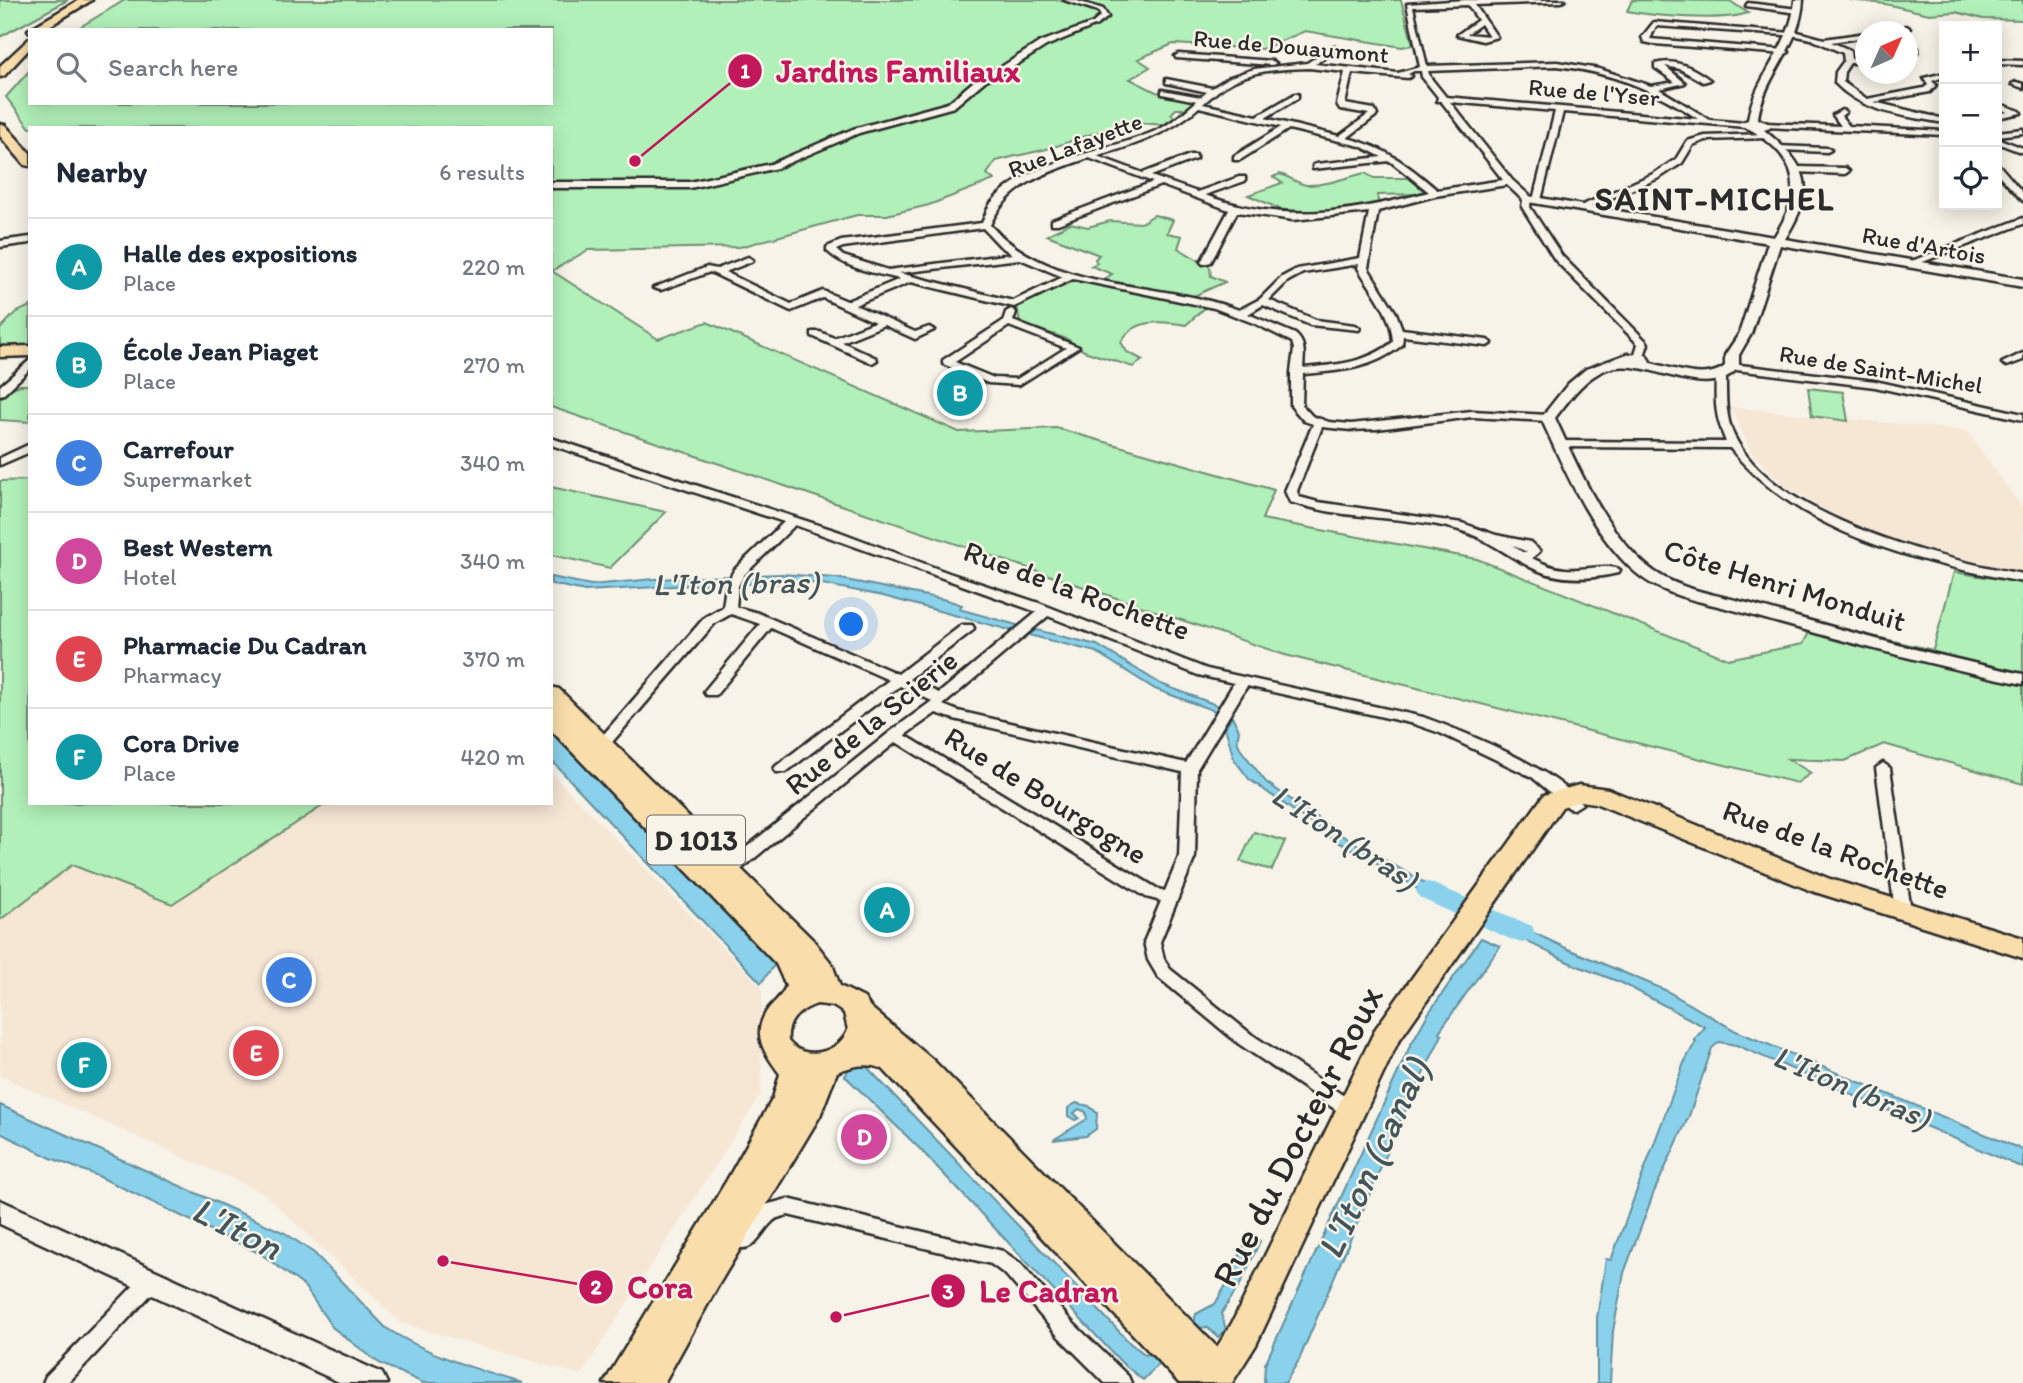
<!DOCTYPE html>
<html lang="en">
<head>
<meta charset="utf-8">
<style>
  body { margin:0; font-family:Itim,sans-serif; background:#f6f6f7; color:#1f2937 }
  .controls { position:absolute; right:21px; top:21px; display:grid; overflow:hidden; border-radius:0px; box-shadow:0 4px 18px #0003 }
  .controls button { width:63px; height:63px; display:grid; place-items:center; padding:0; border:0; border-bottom:2px solid #e0e1e3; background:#fff; color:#1f2937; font:35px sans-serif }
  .compass { position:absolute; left:1855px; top:21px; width:63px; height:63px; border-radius:50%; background:#fff; box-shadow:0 4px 18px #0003; rotate:45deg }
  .you { position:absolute; left:852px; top:625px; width:24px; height:24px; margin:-18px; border:5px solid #fff; border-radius:50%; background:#1a73e8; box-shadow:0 0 0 10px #1a73e833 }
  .badge { display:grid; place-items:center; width:46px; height:46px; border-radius:50%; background:#c8321e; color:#fff; font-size:23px; font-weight:700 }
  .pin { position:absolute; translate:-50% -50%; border:4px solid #fff; box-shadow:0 2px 7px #0006 }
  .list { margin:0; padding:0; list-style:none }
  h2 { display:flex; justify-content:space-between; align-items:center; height:91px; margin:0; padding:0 28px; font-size:30px }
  h2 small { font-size:23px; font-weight:400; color:#747a83 }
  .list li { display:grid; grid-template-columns:46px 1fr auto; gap:21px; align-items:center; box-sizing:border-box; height:98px; padding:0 28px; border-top:2px solid #e0e1e3 }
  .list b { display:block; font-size:26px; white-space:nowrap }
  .list p { margin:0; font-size:23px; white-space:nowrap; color:#747a83 }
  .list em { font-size:23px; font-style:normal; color:#747a83 }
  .icon { flex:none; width:38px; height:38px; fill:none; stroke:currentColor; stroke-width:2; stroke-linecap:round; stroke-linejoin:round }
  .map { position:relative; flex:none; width:2023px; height:1383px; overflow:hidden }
  .search { position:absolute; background:#fff; box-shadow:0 4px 18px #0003; left:28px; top:28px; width:525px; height:77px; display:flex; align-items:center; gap:18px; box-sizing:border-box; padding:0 24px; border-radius:0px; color:#747a83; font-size:26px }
  .panel { position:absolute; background:#fff; box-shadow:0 4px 18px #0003; left:28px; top:126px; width:525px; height:679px; border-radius:0px }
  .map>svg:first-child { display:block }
  .built { fill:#f6e6d4 }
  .green { fill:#b1f0b8; stroke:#6e8e72; stroke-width:2 }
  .water { fill:#8ad2eb; stroke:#648f9e; stroke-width:2 }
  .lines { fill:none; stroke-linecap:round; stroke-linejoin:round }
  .river { fill:#8ad2eb; fill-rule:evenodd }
  .minor-casing { stroke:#2b2b2b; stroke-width:5 }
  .tertiary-casing { stroke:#2b2b2b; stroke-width:5 }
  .secondary-casing { stroke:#2b2b2b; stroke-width:5 }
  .primary-casing { stroke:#2b2b2b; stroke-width:5 }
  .minor { fill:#f7f3e8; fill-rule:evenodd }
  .tertiary { fill:#f7f3e8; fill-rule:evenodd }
  .secondary { fill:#f7f3e8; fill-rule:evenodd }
  .primary { fill:#f9deab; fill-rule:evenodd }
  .labels { text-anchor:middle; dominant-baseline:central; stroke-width:5; stroke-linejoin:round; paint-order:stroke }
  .far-street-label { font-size:24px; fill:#2b2b2b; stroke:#f7f3e8 }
  .shield { fill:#f7f3e8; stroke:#686764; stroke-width:2 }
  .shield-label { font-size:28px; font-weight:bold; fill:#2b2b2b }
  .street-label { font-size:30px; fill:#2b2b2b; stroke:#f7f3e8 }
  .far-district-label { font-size:32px; font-weight:bold; letter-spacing:2px; fill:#2b2b2b; stroke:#f7f3e8 }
  .water-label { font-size:32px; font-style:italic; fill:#43555b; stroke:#f7f3e8 }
  .near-street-label { font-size:37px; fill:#2b2b2b; stroke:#f7f3e8 }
  .near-water-label { font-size:38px; font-style:italic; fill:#43555b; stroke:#f7f3e8 }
  .leader { fill:none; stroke:#c2185b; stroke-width:2.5 }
  .callout-dot { fill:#c2185b; stroke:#f7f3e8; stroke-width:2.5 }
  .mark-label { font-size:21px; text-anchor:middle; font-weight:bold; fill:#fff }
  .callout-label { font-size:32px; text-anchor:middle; font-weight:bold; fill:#c2185b; stroke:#f7f3e8; stroke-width:5; stroke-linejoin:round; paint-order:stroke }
</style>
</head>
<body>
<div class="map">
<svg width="2023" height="1383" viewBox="0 0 2023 1383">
  <rect width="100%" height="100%" fill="#f7f3e8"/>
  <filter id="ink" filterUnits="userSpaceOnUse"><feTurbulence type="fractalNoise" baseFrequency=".0143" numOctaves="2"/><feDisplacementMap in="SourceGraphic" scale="14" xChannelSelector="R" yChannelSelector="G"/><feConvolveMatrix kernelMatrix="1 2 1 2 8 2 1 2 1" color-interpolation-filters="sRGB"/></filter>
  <g filter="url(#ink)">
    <g class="built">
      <path d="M1731 407 1967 431 2023 509V573L1979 565 1891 538 1838 517 1785 486 1751 452Z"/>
      <path d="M551 773 762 988 761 1094 581 1375 401 1323 264 1193 0 1076V920L72 864 172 904 327 803H551Z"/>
    </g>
    <g class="green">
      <path d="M0 0H68L0 37Z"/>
      <path d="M125 0H1401L1413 45 1402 47 1305 31 1262 49 1173 44 1138 59 1150 67 1130 79 1156 92 1190 98 1194 104 1186 109H1176L1171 114 1177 119 1167 126C1127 116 1088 137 1050 148 1033 153 1014 156 996 161L987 174 994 180 929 205 887 215H857L740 247 588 250 552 271 658 339 707 322 959 432 1056 428 1274 490 1262 519 1477 559 1728 659 1803 644 1814 623 1933 650 1954 572 2023 583V784L1884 744 1845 761 1788 759 1811 773 1797 783 1285 655 551 407V187C600 184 648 190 696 188L695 183 551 184V128H30L6 97 30 70V103H551V30H75Z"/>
      <path d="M1632 0 1730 1 1748 13C1723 22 1653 16 1627 11Z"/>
      <path d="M1850 0H2023V20L1983 19 1956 12 1929 14 1885 4Z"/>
      <path d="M1365 173 1374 178H1409L1424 191 1417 194 1377 195 1379 205 1305 214 1280 209 1248 195 1282 183 1273 177 1280 174C1288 176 1298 184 1306 185 1325 186 1347 177 1365 173Z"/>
      <path d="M1154 215 1173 220 1167 233 1182 236 1178 248 1210 267 1211 276 1225 282 1194 296 1103 280 1112 274 1091 266 1097 263 1095 259 1099 255 1047 235 1070 223 1088 227 1110 221 1141 223Z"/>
      <path d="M1070 281H1082L1208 305 1186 325C1163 321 1134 318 1121 342L1127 352 1143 360 1133 367 1084 351 1067 339 1020 323 1017 306Z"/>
      <path d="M30 306V348H0V329L15 313Z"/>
      <path d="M20 385H30V422L0 420V399L10 389Z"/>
      <path d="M1808 388 1843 392 1848 421 1812 416Z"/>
      <path d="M30 480V803H327L172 904 72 865 0 920V481Z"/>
      <path d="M551 487 666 512 610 568 551 555Z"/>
      <path d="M1254 832 1285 841 1272 870 1240 861Z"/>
    </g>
    <g class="water">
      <path d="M782 574 836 578 947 600 962 605 959 609 1020 626 1013 631 883 596 817 583 711 584 585 591 551 584V577L591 585 654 579Z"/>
      <path d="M1036 630 1097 645 1161 684 1219 706 1215 711 1155 689 1096 652 1029 635Z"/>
      <path d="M1232 716 1239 730 1237 741 1241 750 1266 782 1343 836 1427 884 1460 898 1453 910 1435 902 1394 872 1334 840 1249 779 1234 759 1225 727Z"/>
      <path d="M551 732 775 964 761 983 551 760Z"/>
      <path d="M1498 916 1568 949 1665 990 1736 1031 2023 1150V1168L1736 1045 1719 1042 1712 1048 1689 1116 1654 1192 1624 1273 1613 1331 1610 1383H1597V1318L1606 1259 1611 1260 1684 1063 1696 1041 1694 1040 1705 1027 1622 983 1570 963 1492 924Z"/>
      <path d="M1481 938 1500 946 1439 1032 1442 1035 1404 1113 1299 1360 1285 1383H1266L1264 1381 1265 1364 1410 1046 1428 1014Z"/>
      <path d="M866 1066 1130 1343 1146 1355 1152 1352 1161 1362 1143 1380 1122 1363 920 1149 845 1076 850 1067Z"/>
      <path d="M1076 1103 1089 1106 1097 1113 1096 1129 1086 1136 1053 1140 1087 1119 1086 1112 1079 1109 1074 1113 1079 1118 1075 1120 1068 1116V1108Z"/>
      <path d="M0 1105 285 1233 314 1253 386 1328C428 1355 475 1369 522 1383H423L379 1363 332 1327 304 1286 261 1254 98 1176 51 1158 0 1133Z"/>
      <path d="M1250 1232 1260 1241 1241 1283 1221 1314 1226 1329 1218 1337 1207 1327 1200 1328 1194 1322 1196 1314 1215 1304 1230 1278Z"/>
    </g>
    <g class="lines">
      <path class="river" d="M1429 882 1532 926 1535 933 1532 940 1522 943 1512 940 1420 898 1416 891 1420 884Z"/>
      <defs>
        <g id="minor">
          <path d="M1064 0H1074L1103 9 1108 17 1097 25 1046 46 1007 71 986 80 954 107 859 133 777 168 690 188H551V182H690L771 164 853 129 948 103 980 76 1001 67 1040 42 1093 23 1101 16 1098 11Z"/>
          <path d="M1465 0H1565L1562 2 1475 5 1497 37 1483 41 1457 35 1478 20 1468 5 1413 7 1427 66 1557 62 1599 69 1651 86 1675 82 1655 68V64C1676 58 1694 68 1710 80L1703 82 1680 69 1665 66 1685 83 1659 89 1710 120 1745 123 1749 125 1745 127 1563 112 1541 200 1537 203 1533 200 1555 111 1450 102 1512 180 1531 197 1530 207 1562 256 1647 342 1648 344 1643 359H1635L1634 357 1638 344 1555 260 1522 207 1523 200 1507 185 1435 196 1378 211 1368 268 1396 313 1402 329 1487 340 1492 343 1487 346 1403 336 1402 345C1373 369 1339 371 1303 374L1302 405 1312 416 1329 422 1351 424 1472 411 1548 415 1554 418 1548 421 1472 417 1377 429 1351 430 1322 427 1297 491 1299 497 1318 502 1462 523 1496 535 1530 542 1540 551 1532 558C1543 564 1553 568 1565 569 1579 571 1612 563 1620 570L1618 573C1588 580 1553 581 1525 564 1502 552 1484 537 1459 530 1428 521 1395 520 1363 516 1338 514 1314 509 1290 502L1285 491 1313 424 1304 421 1291 406V372L1294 349 1292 342 1256 324 1214 308 1073 279 1014 307 911 282 855 305 915 332 929 327 934 330 915 339 884 325 842 342 876 358 877 360 872 363 812 336V332H820L834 338 875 322 823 298 791 311 710 272 661 290 653 288 707 267 717 269 748 257 753 260 751 262 725 272 791 304 823 291 847 301 900 279C875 273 846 269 827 251V247L841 241 982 223C985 217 987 209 991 203 1026 160 1104 153 1153 132 1170 125 1183 113 1197 101L1162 94V90L1201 97 1207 92 1166 83V79L1212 88 1230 77 1254 69 1307 63 1334 46 1337 50 1315 64 1398 73 1420 67 1407 4ZM1481 24 1489 36 1467 34ZM1557 66C1609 72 1655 89 1698 119L1446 97 1430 77 1428 71ZM1309 68 1345 72 1337 104 1340 109 1369 114 1339 136 1265 118 1298 98V94H1295L1257 116 1203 104C1210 98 1217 91 1225 86 1250 70 1280 69 1309 68ZM1414 71H1421L1422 77 1438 97 1437 101H1441L1503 180 1437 190C1408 165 1385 147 1347 138L1377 115 1374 109 1345 104 1352 73 1408 78 1412 76 1408 74ZM1199 107 1281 127 1234 156V160H1240L1289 129 1360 146 1382 157 1316 164 1313 165V169L1390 161 1429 192C1350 213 1284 224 1205 195L1245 181V177H1239L1197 192 1151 176 1196 159V155H1190L1143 173 1097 156C1135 145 1169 134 1199 107ZM1089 158 1153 182 1052 220V224H1058L1161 185 1229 210 1201 262 1203 264 1211 262 1237 212 1293 220 1369 212 1360 258 1297 269 1282 277 1260 299 1239 310C1155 279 1056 295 990 225 1009 183 1048 172 1089 158ZM983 228 1000 246 1012 254 888 270 843 256 836 250 843 247ZM1020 259 1063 277 1013 301 899 273ZM1359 264 1358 268C1372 292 1392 313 1393 342 1367 363 1336 365 1303 368 1304 354 1306 343 1295 334L1248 314 1263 305 1310 325 1359 330 1360 328 1355 325 1316 320 1269 300 1288 281 1303 273ZM1512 545 1527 552H1522Z"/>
          <path d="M1748 3 1798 9 1801 11 1798 13 1746 6Z"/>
          <path d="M1654 22 1791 33 1794 31 1824 39 1866 33V37L1831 42 1850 50 1851 59H1866V63H1850L1844 72 1843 82 1867 99 1924 88 1928 85 1924 78 1944 73V77L1932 81 1936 85 1930 92 1874 102 1944 119V123C1907 116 1863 113 1835 83L1836 72 1844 61 1843 53 1811 39 1797 36 1656 26 1650 39 1785 50 1789 52 1785 54 1654 44 1644 42 1642 37Z"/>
          <path d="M1906 26 1910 28 1905 32H1896Z"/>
          <path d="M1908 38 1918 48V52L1908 57 1910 48 1908 44Z"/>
          <path d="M1179 54 1272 61 1276 63 1272 65 1176 58 1175 56Z"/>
          <path d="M1997 60 2023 61V65L1997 64Z"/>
          <path d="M2016 82 2023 84V88L2012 84Z"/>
          <path d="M1997 103 2020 111 2021 113 1997 118V114L2008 112 1997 108Z"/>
          <path d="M1842 110 1846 112 1841 116 1849 126 1944 131V135L1765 127 1761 125 1765 123 1841 126 1833 115Z"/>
          <path d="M2023 129V133L1997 136V132Z"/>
          <path d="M1765 134H1768V138L1706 140 1693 145 1682 163 1659 178 1583 210 1576 208 1653 174 1676 159 1687 141 1705 136Z"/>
          <path d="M1997 138 2023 148V153L1997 143Z"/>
          <path d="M1777 146 1827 148 1831 150 1827 152 1780 150H1777Z"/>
          <path d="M1997 166H2000L2023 193V201L1997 173Z"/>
          <path d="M1798 167 1845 168 1849 171 1845 174 1795 172 1794 170Z"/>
          <path d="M2023 218V224L1912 266 1904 264Z"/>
          <path d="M30 237V243L0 247V241Z"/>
          <path d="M1011 309 1016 312 1013 321 1079 347 1019 385 988 383 943 364V360L1003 321 1006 312ZM1009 326 1066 348 1017 379 994 378 955 362Z"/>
          <path d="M2023 353V360L2007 366 2002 363Z"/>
          <path d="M30 360V369L4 394 0 395V386Z"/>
          <path d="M1732 364 1875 381 2023 414V420L1875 387 1728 369V365Z"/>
          <path d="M1721 373 1726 376C1726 400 1725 422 1738 443 1782 519 1942 560 2023 574V582C1919 563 1799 534 1730 448L1559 447 1553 444 1559 441 1726 442C1715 415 1715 404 1716 376Z"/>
          <path d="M551 438 840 532 949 573 1039 603 1207 669 1423 717C1465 732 1556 769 1582 804L1574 809 1569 808 1532 777 1440 733 1414 724 1247 686 1197 769 1195 857 1160 942 1164 959 1170 969 1251 1034 1359 1106 1361 1111 1359 1116 1352 1118 1345 1116 1239 1044 1158 977 1148 960 1144 942 1161 901 1146 897 896 742 734 875H722L720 871 722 867 890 732 932 701 900 686 786 772H776L774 769 776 766 889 680 771 628 716 695H706L704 692 706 689 760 624 731 614 715 623 607 748H597L595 745 597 742 705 617 723 607 726 586 734 570 784 522 551 445ZM795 525 1037 612 939 693 909 679 972 631 974 628 972 625H962L898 674 758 613 736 607 738 586 744 575ZM1048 616 1198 675 1234 683 1186 763 958 711 943 705ZM936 713 954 719 1182 772 1179 857 1165 891 1158 889 905 735Z"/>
          <path d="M30 444V452L0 465V458Z"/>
          <path d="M1883 763 1890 768 1911 911 1909 915H1897L1895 911 1876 768Z"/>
          <path d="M788 1199 1003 1251 1020 1263 1072 1322 1128 1376 1131 1383H1105L1058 1336 1006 1275 991 1264 788 1215C782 1217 776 1217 772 1222 761 1232 754 1253 737 1247L734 1241 761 1206Z"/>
          <path d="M151 1272 158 1275 161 1281 158 1287 68 1383H43L46 1376 144 1275Z"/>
        </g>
        <path id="tertiary" d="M1795 0H1803C1800 49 1763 76 1758 119L1770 124V128L1764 130C1810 168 1817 186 1785 239L2023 279V287L1780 245 1751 334 1739 355V367C1704 406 1645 353 1605 370 1583 379 1569 400 1555 418 1578 468 1604 529 1647 566 1675 590 1716 594 1751 604 1841 630 1931 655 2023 674V684C1929 665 1836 639 1744 613 1708 602 1664 598 1635 572 1591 533 1565 471 1541 418L1568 384 1586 369 1627 354 1646 355 1651 363C1674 368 1705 382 1725 366V355L1739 334 1768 243 1528 202 1522 199 1528 196 1774 237C1803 192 1801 161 1753 131 1748 128 1743 127 1739 123L1748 120C1754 76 1791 49 1795 0Z"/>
        <path id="secondary" d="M0 1200 382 1373 387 1383H341L0 1224Z"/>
        <g id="primary">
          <path d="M79 0H92L43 30H30V32L28 30Z"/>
          <path d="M30 38V48L4 76 0 77V66Z"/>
          <path d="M0 124 5 125 30 153V166L25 165 0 136Z"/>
          <path d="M30 346V356L0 357V347Z"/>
          <path d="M551 687 559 689 813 940 832 964 840 986 864 998 870 1007 933 1060 1217 1347 1232 1323 1376 1028 1544 795 1579 785 1608 789 1830 879 2023 938V958L1812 891 1595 803 1580 801 1562 807 1398 1042 1256 1345 1232 1383H1179L883 1069C867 1062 853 1066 837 1072L820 1116 719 1284 664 1383H604L727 1180 773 1098 780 1074C764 1052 750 1034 769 1008 776 1000 782 996 786 986L776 964 551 730ZM817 1004 833 1006 844 1013 848 1030C839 1053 804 1062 788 1041 786 1021 799 1010 817 1004Z"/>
        </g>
      </defs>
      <use href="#minor" class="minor-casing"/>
      <use href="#tertiary" class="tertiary-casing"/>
      <use href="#secondary" class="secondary-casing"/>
      <use href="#primary" class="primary-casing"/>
      <use href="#minor" class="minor"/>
      <use href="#tertiary" class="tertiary"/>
      <use href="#secondary" class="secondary"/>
      <use href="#primary" class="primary"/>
    </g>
  </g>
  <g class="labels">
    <g class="far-street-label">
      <text transform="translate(1291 46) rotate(5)">Rue de Douaumont</text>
      <text transform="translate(1594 92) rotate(5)">Rue de l'Yser</text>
      <text transform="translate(1075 145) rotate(-21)">Rue Lafayette</text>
      <text transform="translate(1924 245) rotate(10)">Rue d'Artois</text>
      <text transform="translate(1881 369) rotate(9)">Rue de Saint-Michel</text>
    </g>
    <rect class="shield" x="647" y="815.5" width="98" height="49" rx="5"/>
    <g class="shield-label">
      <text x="696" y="840">D 1013</text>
    </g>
    <g class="street-label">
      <text transform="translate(1785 585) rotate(17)">Côte Henri Monduit</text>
      <text transform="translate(1077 590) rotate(20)">Rue de la Rochette</text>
      <text transform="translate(871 722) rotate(-39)">Rue de la Scierie</text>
      <text transform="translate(1046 795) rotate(32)">Rue de Bourgogne</text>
      <text transform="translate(1836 849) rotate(20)">Rue de la Rochette</text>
    </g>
    <g class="far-district-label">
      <text x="1715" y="199">SAINT-MICHEL</text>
    </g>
    <g class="water-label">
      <text transform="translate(736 583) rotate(-1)">L'Iton (bras)</text>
      <text transform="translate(1345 837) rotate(33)">L'Iton (bras)</text>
      <text transform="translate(1852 1087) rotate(23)">L'Iton (bras)</text>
    </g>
    <g class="near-street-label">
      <text transform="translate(1297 1136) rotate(-63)">Rue du Docteur Roux</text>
    </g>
    <g class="near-water-label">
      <text transform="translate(1373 1158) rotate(-65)">L'Iton (canal)</text>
      <text transform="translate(237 1228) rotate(27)">L'Iton</text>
    </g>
  </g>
  <path class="leader" d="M635 161L745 71M443 1261L596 1287M836 1317L948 1291"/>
  <g class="callout-dot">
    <circle cx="635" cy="161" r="7"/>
    <circle cx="443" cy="1261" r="7"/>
    <circle cx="836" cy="1317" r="7"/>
    <circle cx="745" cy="71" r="18"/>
    <circle cx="596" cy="1287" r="18"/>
    <circle cx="948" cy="1291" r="18"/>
  </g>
  <g class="mark-label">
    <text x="745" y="78">1</text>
    <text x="596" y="1294">2</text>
    <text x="948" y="1299">3</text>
  </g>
  <g class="callout-label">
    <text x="898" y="82">Jardins Familiaux</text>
    <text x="660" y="1298">Cora</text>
    <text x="1049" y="1302">Le Cadran</text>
  </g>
</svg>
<div class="controls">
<button>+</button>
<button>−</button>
<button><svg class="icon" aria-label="locate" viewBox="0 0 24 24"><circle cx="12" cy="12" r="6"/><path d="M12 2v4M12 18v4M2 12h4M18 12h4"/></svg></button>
</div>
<svg class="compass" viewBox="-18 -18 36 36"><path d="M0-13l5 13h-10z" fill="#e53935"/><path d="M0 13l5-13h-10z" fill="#747a83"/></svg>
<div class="you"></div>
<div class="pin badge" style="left:887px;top:910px;background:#0f9aa8">A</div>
<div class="pin badge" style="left:960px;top:393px;background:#0f9aa8">B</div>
<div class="pin badge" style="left:289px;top:980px;background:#3f7fe0">C</div>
<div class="pin badge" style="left:864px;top:1137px;background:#d1479c">D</div>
<div class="pin badge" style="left:256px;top:1053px;background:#e0444e">E</div>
<div class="pin badge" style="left:84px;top:1065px;background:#0f9aa8">F</div>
<div class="search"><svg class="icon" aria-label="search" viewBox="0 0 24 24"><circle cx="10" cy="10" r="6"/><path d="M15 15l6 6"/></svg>Search here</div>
<section class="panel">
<h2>Nearby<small>6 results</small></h2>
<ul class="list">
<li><span class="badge" style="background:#0f9aa8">A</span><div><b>Halle des expositions</b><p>Place</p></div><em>220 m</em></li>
<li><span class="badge" style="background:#0f9aa8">B</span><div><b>École Jean Piaget</b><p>Place</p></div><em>270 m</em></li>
<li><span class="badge" style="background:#3f7fe0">C</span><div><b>Carrefour</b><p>Supermarket</p></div><em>340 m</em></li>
<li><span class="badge" style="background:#d1479c">D</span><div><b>Best Western</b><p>Hotel</p></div><em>340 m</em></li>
<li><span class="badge" style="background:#e0444e">E</span><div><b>Pharmacie Du Cadran</b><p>Pharmacy</p></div><em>370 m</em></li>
<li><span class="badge" style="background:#0f9aa8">F</span><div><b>Cora Drive</b><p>Place</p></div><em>420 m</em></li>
</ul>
</section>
</div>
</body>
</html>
